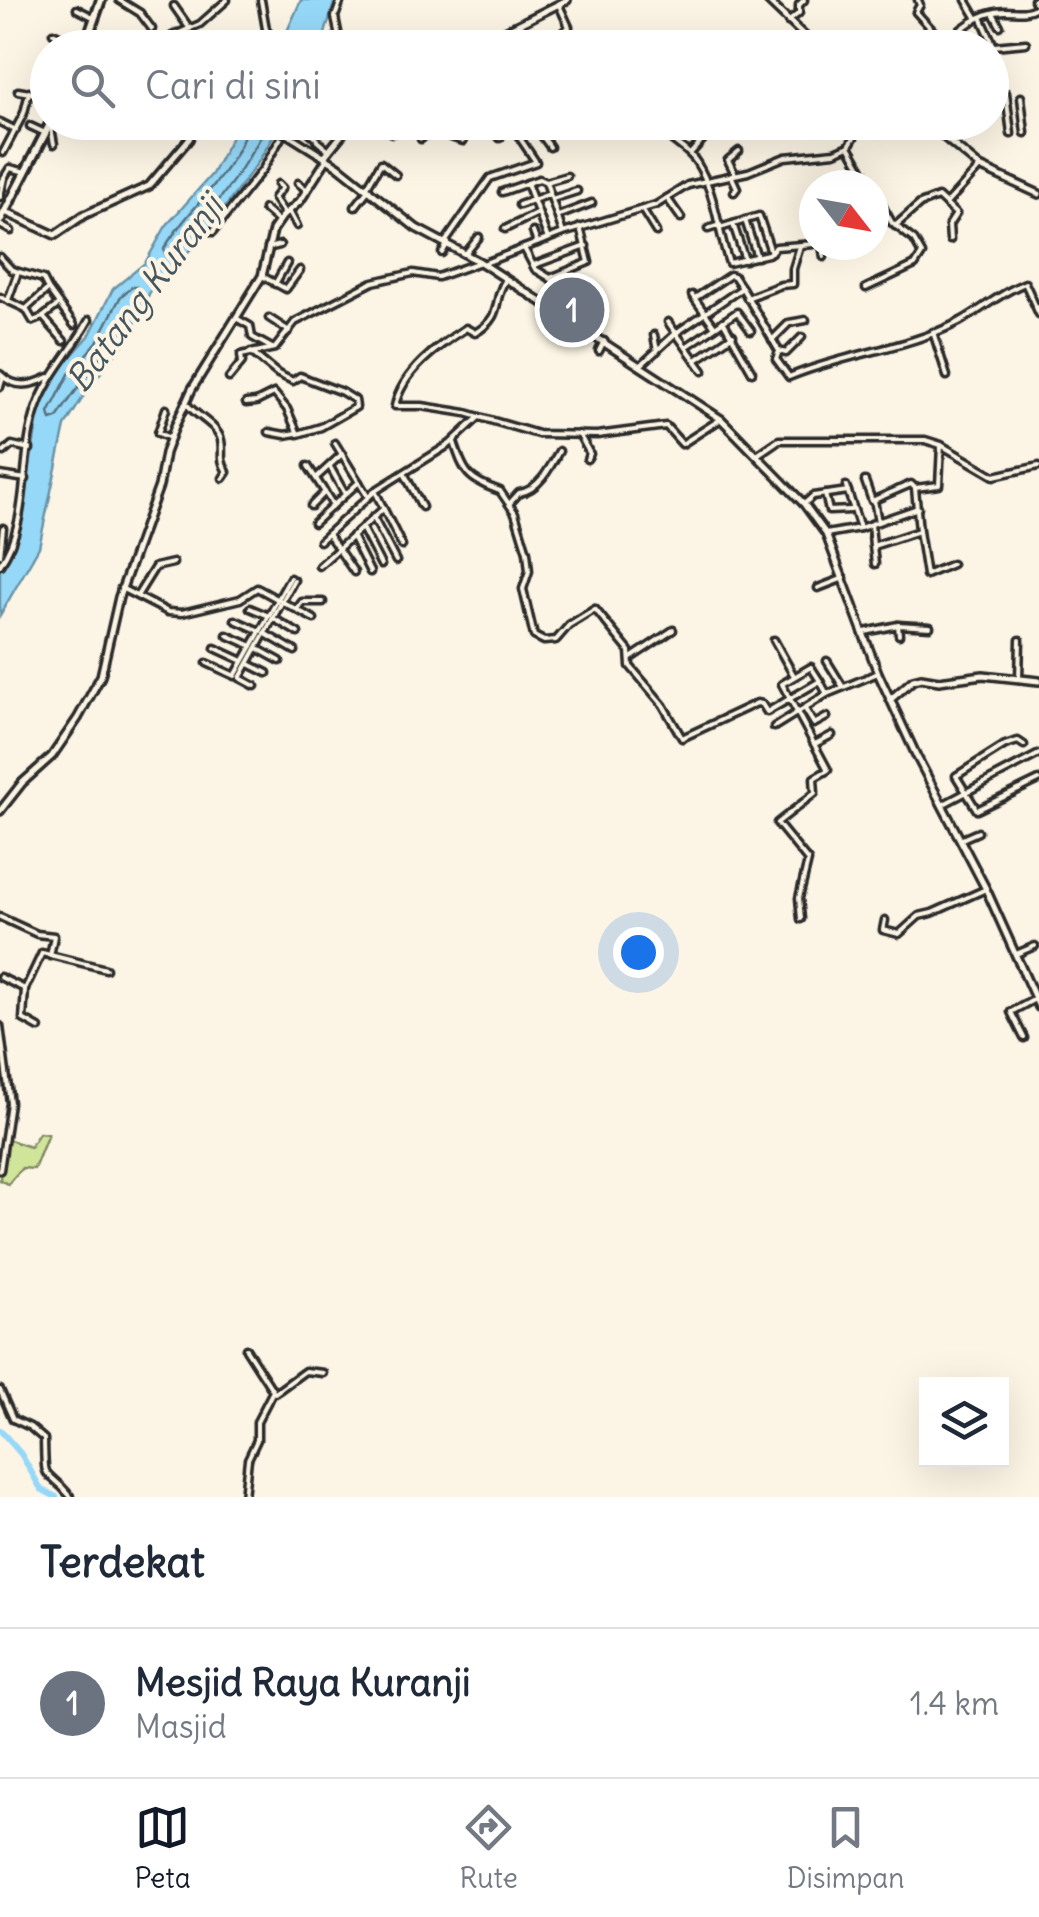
<!DOCTYPE html>
<html lang="id">
<head>
<meta charset="utf-8">
<style>
  body { margin:0; font-family:Delius,sans-serif; background:#f6f6f7; color:#1f2937 }
  .controls { position:absolute; right:30px; bottom:30px; display:grid; overflow:hidden; border-radius:0px; box-shadow:0 10px 40px #0002 }
  .controls button { width:90px; height:90px; display:grid; place-items:center; padding:0; border:0; border-bottom:2px solid #e0e1e3; background:#fff; color:#1f2937; font:50px sans-serif }
  .compass { position:absolute; left:799px; top:170px; width:90px; height:90px; border-radius:50%; background:#fff; box-shadow:0 10px 40px #0002; rotate:121deg }
  .you { position:absolute; left:638px; top:952px; width:35px; height:35px; margin:-25px; border:8px solid #fff; border-radius:50%; background:#1a73e8; box-shadow:0 0 0 15px #1a73e833 }
  .badge { display:grid; place-items:center; width:65px; height:65px; border-radius:50%; background:#111827; color:#fff; font-size:32px; font-weight:700 }
  .pin { position:absolute; translate:-50% -50%; border:5px solid #fff; box-shadow:0 2px 10px #0006 }
  .list { margin:0; padding:0; list-style:none }
  h2 { display:flex; justify-content:space-between; align-items:center; height:130px; margin:0; padding:0 40px; font-size:42px }
  h2 small { font-size:32px; font-weight:400; color:#747a83 }
  .list li { display:grid; grid-template-columns:65px 1fr auto; gap:30px; align-items:center; box-sizing:border-box; height:150px; padding:0 40px; border-top:2px solid #e0e1e3 }
  .list b { display:block; font-size:38px; white-space:nowrap }
  .list p { margin:0; font-size:32px; white-space:nowrap; color:#747a83 }
  .list em { font-size:32px; font-style:normal; color:#747a83 }
  .icon { flex:none; width:55px; height:55px; fill:none; stroke:currentColor; stroke-width:2; stroke-linecap:round; stroke-linejoin:round }
  .map { position:relative; flex:none; width:1039px; height:1497px; overflow:hidden }
  .search { position:absolute; background:#fff; box-shadow:0 10px 40px #0002; left:30px; right:30px; top:30px; height:110px; display:flex; align-items:center; gap:25px; box-sizing:border-box; padding:0 35px; border-radius:55px; color:#747a83; font-size:38px }
  .sheet { height:280px; background:#fff }
  nav { display:flex; justify-content:space-around; align-items:center; box-sizing:border-box; height:140px; border-top:2px solid #e0e1e3; background:#fff; font-size:28px; color:#747a83 }
  nav a { display:grid; justify-items:center; gap:5px }
  nav .on { color:#111827 }
  .map>svg:first-child { display:block }
  .green { fill:#d1e59a; stroke:#7e8862; stroke-width:2.5 }
  .water { fill:#96d8f8; stroke:#6b93a6; stroke-width:2.5 }
  .lines { fill:none; stroke-linecap:round; stroke-linejoin:round }
  .shore { stroke:#56707d; stroke-width:2.5 }
  .river { stroke:#96d8f8; stroke-width:6 }
  .minor-casing { stroke:#2b2b2b; stroke-width:11 }
  .tertiary-casing { stroke:#2b2b2b; stroke-width:12 }
  .secondary-casing { stroke:#2b2b2b; stroke-width:14 }
  .minor { stroke:#fcf5e5; stroke-width:4 }
  .tertiary { stroke:#fcf5e5; stroke-width:5 }
  .secondary { stroke:#fcf5e5; stroke-width:6 }
  .tertiary-bridge-casing { stroke:#2b2b2b; stroke-width:12; stroke-linecap:butt }
  .tertiary-bridge { stroke:#fcf5e5; stroke-width:5 }
  .labels { text-anchor:middle; dominant-baseline:central; stroke-width:8; stroke-linejoin:round; paint-order:stroke }
  .water-label { font-size:35px; font-style:italic; fill:#46565e; stroke:#fcf5e5 }
</style>
</head>
<body>
<div class="map">
<svg width="1039" height="1497" viewBox="0 0 1039 1497">
  <rect width="100%" height="100%" fill="#fcf5e5"/>
  <filter id="ink" filterUnits="userSpaceOnUse"><feTurbulence type="fractalNoise" baseFrequency=".01" numOctaves="2"/><feDisplacementMap in="SourceGraphic" scale="20" xChannelSelector="R" yChannelSelector="G"/><feConvolveMatrix kernelMatrix="1 2 1 2 8 2 1 2 1" color-interpolation-filters="sRGB"/></filter>
  <g filter="url(#ink)">
    <path class="green" d="M39 1133 48 1134 34 1169 22 1168 8 1184 0 1180 7 1139 30 1147Z"/>
    <g class="water">
      <path d="M301 0H335L321 47H280Z"/>
      <path d="M239 123H281L259 161 207 232 150 292 129 337 90 386 65 426 39 547 0 615V568L13 547 24 505 39 410 60 369 89 336 113 289 145 263 166 226 212 174Z"/>
    </g>
    <g class="lines">
      <g class="shore">
        <path d="M247 122C241 169 186 209 164 249L166 255H172C209 217 240 174 266 128"/>
        <path d="M132 287H137L139 292C118 339 85 375 57 418L51 420 49 413 69 374 97 342 121 296Z"/>
      </g>
      <path class="river" d="M0 1430 21 1454 41 1489 56 1497"/>
      <defs>
        <g id="minor">
          <path d="M119 0 140 13 152 29"/>
          <path d="M261 0 266 29 272 38"/>
          <path d="M918 0 920 5 916 12 945 44"/>
          <path d="M966 0 976 17"/>
          <path d="M1034 0 1039 9"/>
          <path d="M174 6 190 29"/>
          <path d="M77 9 91 16"/>
          <path d="M993 13 1000 26"/>
          <path d="M981 17 994 46 1026 43"/>
          <path d="M788 22 799 13V5L804 0"/>
          <path d="M53 33 80 46"/>
          <path d="M177 33 186 45"/>
          <path d="M130 48 151 35"/>
          <path d="M162 48 172 36 200 24 227 0"/>
          <path d="M335 48 339 37 335 17 341 0"/>
          <path d="M557 48 555 39 569 27 559 5"/>
          <path d="M942 48C957 30 981 11 1005 11 1019 11 1024 14 1037 7"/>
          <path d="M18 91 48 96"/>
          <path d="M992 91 1006 93 1011 134"/>
          <path d="M994 91 995 110"/>
          <path d="M1021 97 1025 133"/>
          <path d="M0 122 16 130"/>
          <path d="M299 122 315 137"/>
          <path d="M312 122 317 141 329 151"/>
          <path d="M389 122 392 133"/>
          <path d="M427 122C437 133 449 137 463 141L466 135"/>
          <path d="M495 122 493 129 500 138"/>
          <path d="M532 122 550 147"/>
          <path d="M591 122 598 129"/>
          <path d="M643 122 656 130H663C672 144 688 148 697 163 716 194 717 228 729 263L768 254 776 247 814 244"/>
          <path d="M705 122 713 129"/>
          <path d="M337 123 344 131"/>
          <path d="M30 126 43 132"/>
          <path d="M51 128 54 144"/>
          <path d="M693 130 700 122"/>
          <path d="M421 139 432 128"/>
          <path d="M849 146 871 185"/>
          <path d="M3 153 24 113 29 92"/>
          <path d="M690 154 713 128 723 133"/>
          <path d="M735 174 728 160 739 151"/>
          <path d="M731 175 737 188 734 192"/>
          <path d="M546 182 563 233"/>
          <path d="M298 183 307 190"/>
          <path d="M527 183 548 239"/>
          <path d="M0 184 10 168 22 171"/>
          <path d="M278 184 282 188 274 198 285 214"/>
          <path d="M367 187 381 163 396 175"/>
          <path d="M502 192 539 179 546 182 567 176"/>
          <path d="M0 197 4 178"/>
          <path d="M667 198 681 218"/>
          <path d="M552 199 577 191"/>
          <path d="M809 201 814 218"/>
          <path d="M946 204 980 167"/>
          <path d="M519 205 550 194"/>
          <path d="M355 207 369 189"/>
          <path d="M264 209 278 221"/>
          <path d="M289 211 297 226"/>
          <path d="M643 211 656 232"/>
          <path d="M558 216 592 203"/>
          <path d="M745 220 757 257"/>
          <path d="M733 224 745 260"/>
          <path d="M0 225 11 231"/>
          <path d="M895 226 920 204 938 197 956 214 949 225 950 240"/>
          <path d="M720 228 759 216 771 252"/>
          <path d="M505 229 538 213"/>
          <path d="M708 229 720 225"/>
          <path d="M213 232 263 169 290 122"/>
          <path d="M533 232 537 243"/>
          <path d="M446 241 490 178 536 162 509 122"/>
          <path d="M822 245 824 257"/>
          <path d="M268 248 280 245"/>
          <path d="M524 248 535 269 550 278 589 262 580 227"/>
          <path d="M442 253 448 243"/>
          <path d="M466 253 479 237"/>
          <path d="M0 257 12 270 43 279 48 289 26 309 0 297"/>
          <path d="M485 263 563 233 656 205 688 185 748 172 785 157 835 152 849 146 863 122"/>
          <path d="M534 265 586 246"/>
          <path d="M262 276 286 289 300 270"/>
          <path d="M550 278 568 296"/>
          <path d="M505 281C492 301 504 316 475 333L466 328C438 346 402 372 395 406H422L466 413 538 434 597 435 666 426 682 444 721 419"/>
          <path d="M275 284 287 263"/>
          <path d="M866 288 915 265 922 254 914 240 892 223 874 191"/>
          <path d="M48 289 74 325"/>
          <path d="M692 295 715 327"/>
          <path d="M695 298 730 275 734 276 742 288"/>
          <path d="M747 298 781 285 793 284V269L800 246"/>
          <path d="M8 300 18 272"/>
          <path d="M26 309 33 321 43 317 64 341"/>
          <path d="M43 317 58 305"/>
          <path d="M236 318 250 326 252 337 272 348"/>
          <path d="M269 318 289 331"/>
          <path d="M723 321 752 372"/>
          <path d="M668 322 703 371"/>
          <path d="M933 332 947 376"/>
          <path d="M654 335 657 351"/>
          <path d="M772 340 789 323 806 320"/>
          <path d="M582 343 590 334"/>
          <path d="M686 347 737 312 751 331"/>
          <path d="M599 351 604 341"/>
          <path d="M779 351 786 353 802 337"/>
          <path d="M696 360 733 335"/>
          <path d="M641 365 676 333 742 288 779 351 776 359 789 377C843 354 906 349 959 322 982 310 998 294 1025 283L1039 314"/>
          <path d="M0 374C15 389 31 386 49 377"/>
          <path d="M229 378 242 362 241 355 275 348 295 322 373 282 413 273 438 277 480 262"/>
          <path d="M0 387 3 377"/>
          <path d="M186 403C195 416 217 424 221 440 224 454 218 457 227 472L223 478"/>
          <path d="M246 403 256 402 274 393 287 409 298 434 321 427 356 407 355 400 342 392 300 376 293 381 278 374 251 352"/>
          <path d="M166 409 158 433 170 438"/>
          <path d="M269 432 285 435 296 433"/>
          <path d="M579 434 590 454 587 459"/>
          <path d="M454 442C464 473 468 480 500 491L515 513 527 552 529 571 523 589 534 636 544 641 556 640 569 625 595 609 629 651 630 666 663 705 682 738 757 703 762 704 767 712 820 681 827 694"/>
          <path d="M335 443 368 497"/>
          <path d="M4 452 12 445 30 449"/>
          <path d="M757 455 779 440H925L941 445 994 476 1039 466"/>
          <path d="M308 466 333 505"/>
          <path d="M330 467 345 494"/>
          <path d="M404 473 422 507"/>
          <path d="M0 475 26 479"/>
          <path d="M316 478 342 454"/>
          <path d="M865 481 872 501"/>
          <path d="M846 486 860 528"/>
          <path d="M915 488 919 531"/>
          <path d="M825 494 829 511 851 510"/>
          <path d="M510 503 519 493C538 491 550 468 559 451"/>
          <path d="M804 504 813 496 848 491"/>
          <path d="M311 506 325 492"/>
          <path d="M373 517 396 561"/>
          <path d="M878 522 874 500 911 484 915 488 939 485 941 445"/>
          <path d="M314 523 359 482"/>
          <path d="M871 524 873 546 919 531 926 575 952 564"/>
          <path d="M362 528 381 565"/>
          <path d="M328 534 354 572"/>
          <path d="M826 534 860 528 918 508"/>
          <path d="M352 536 370 572"/>
          <path d="M320 541 375 491"/>
          <path d="M402 546 375 491 450 444 479 417"/>
          <path d="M873 546 875 564"/>
          <path d="M0 555 3 528"/>
          <path d="M0 565C32 518 18 459 37 407 48 375 73 350 89 320"/>
          <path d="M319 566 383 509"/>
          <path d="M121 588 168 612 182 613 240 599 257 588 314 619"/>
          <path d="M818 588 844 578"/>
          <path d="M137 596 155 567 173 563"/>
          <path d="M250 608 269 616"/>
          <path d="M297 609 302 602H323"/>
          <path d="M273 618 298 633"/>
          <path d="M235 620 260 631"/>
          <path d="M898 625 899 635"/>
          <path d="M865 632 898 625 930 627"/>
          <path d="M264 633 295 651"/>
          <path d="M227 635 252 646"/>
          <path d="M774 640 794 676"/>
          <path d="M215 648 243 661"/>
          <path d="M258 649 280 661"/>
          <path d="M631 658 673 630"/>
          <path d="M827 661 843 687"/>
          <path d="M207 663 233 675"/>
          <path d="M249 664 267 673"/>
          <path d="M235 676 290 578"/>
          <path d="M240 678 294 580"/>
          <path d="M242 679 255 686"/>
          <path d="M1019 679 1020 640"/>
          <path d="M805 709 814 724 827 717"/>
          <path d="M774 727 827 694 878 673"/>
          <path d="M815 744 832 735"/>
          <path d="M1024 745 1018 741 1005 745 956 776 977 810 1039 780"/>
          <path d="M942 805 1039 754"/>
          <path d="M962 839 978 832"/>
          <path d="M0 917 37 934 54 936 50 956"/>
          <path d="M801 919 799 898 808 861 777 823 815 793 814 778 828 770 782 684 811 667 820 681"/>
          <path d="M885 920 883 930 899 934 919 916 932 913 986 889"/>
          <path d="M1016 954 1035 946"/>
          <path d="M0 977 25 989 23 1019 39 1028"/>
          <path d="M25 989 42 953 106 969"/>
          <path d="M0 1026 10 1103 0 1170"/>
          <path d="M1024 1038 1011 1012 1035 999"/>
          <path d="M0 1390 13 1419 30 1427 44 1439C45 1487 43 1464 71 1497"/>
          <path d="M275 1393 305 1371 323 1373"/>
          <path d="M244 1497 248 1459 257 1440V1422L273 1391 246 1349"/>
        </g>
        <g id="tertiary">
          <path d="M767 0 817 48"/>
          <path d="M482 48 497 35 567 0"/>
          <path d="M926 122 980 167 1039 194"/>
          <path d="M287 134 338 166 416 228 480 262 721 419 804 504 826 534 878 673 917 757 986 889 1039 1007"/>
          <path d="M324 157 352 122"/>
          <path d="M5 212 55 235 84 215 149 186 189 139 197 122"/>
          <path d="M891 699 913 680 921 678 939 681 983 675 1039 681"/>
          <path d="M0 811 22 783 52 756 78 718 101 676 119 597 159 486 165 453 175 426 192 389 262 276 273 230 282 217 300 201 327 159"/>
        </g>
        <g id="secondary">
          <path d="M84 48 101 0"/>
          <path d="M0 221 51 122"/>
        </g>
      </defs>
      <use href="#minor" class="minor-casing"/>
      <use href="#tertiary" class="tertiary-casing"/>
      <use href="#secondary" class="secondary-casing"/>
      <use href="#minor" class="minor"/>
      <use href="#tertiary" class="tertiary"/>
      <use href="#secondary" class="secondary"/>
      <defs>
        <path id="tertiary-bridge" d="M265 122 287 134"/>
      </defs>
      <use href="#tertiary-bridge" class="tertiary-bridge-casing"/>
      <use href="#tertiary-bridge" class="tertiary-bridge"/>
    </g>
  </g>
  <g class="labels">
    <g class="water-label">
      <text transform="translate(144 293) rotate(-53)">Batang Kuranji</text>
    </g>
  </g>
</svg>
<div class="controls">
<button><svg class="icon" aria-label="layers" viewBox="0 0 24 24"><path d="M12 4l9 5-9 5-9-5zM3 14l9 5 9-5"/></svg></button>
</div>
<svg class="compass" viewBox="-18 -18 36 36"><path d="M0-13l5 13h-10z" fill="#e53935"/><path d="M0 13l5-13h-10z" fill="#747a83"/></svg>
<div class="you"></div>
<div class="pin badge" style="left:572px;top:310px;background:#6b7280">1</div>
<div class="search"><svg class="icon" aria-label="search" viewBox="0 0 24 24"><circle cx="10" cy="10" r="6"/><path d="M15 15l6 6"/></svg>Cari di sini</div>
</div>
<section class="sheet">
<h2>Terdekat<small></small></h2>
<ul class="list">
<li><span class="badge" style="background:#6b7280">1</span><div><b>Mesjid Raya Kuranji</b><p>Masjid</p></div><em>1.4 km</em></li>
</ul>
</section>
<nav>
<a class="on"><svg class="icon" aria-label="map" viewBox="0 0 24 24"><path d="M3 6l6-2 6 2 6-2v14l-6 2-6-2-6 2zM9 4v14M15 6v14"/></svg>Peta</a>
<a><svg class="icon" aria-label="directions" viewBox="0 0 24 24"><path d="M12 3l9 9-9 9-9-9zM9 14v-3h6M13 9l2 2-2 2"/></svg>Rute</a>
<a><svg class="icon" aria-label="saved" viewBox="0 0 24 24"><path d="M7 4h10v16l-5-4-5 4z"/></svg>Disimpan</a>
</nav>
</body>
</html>
